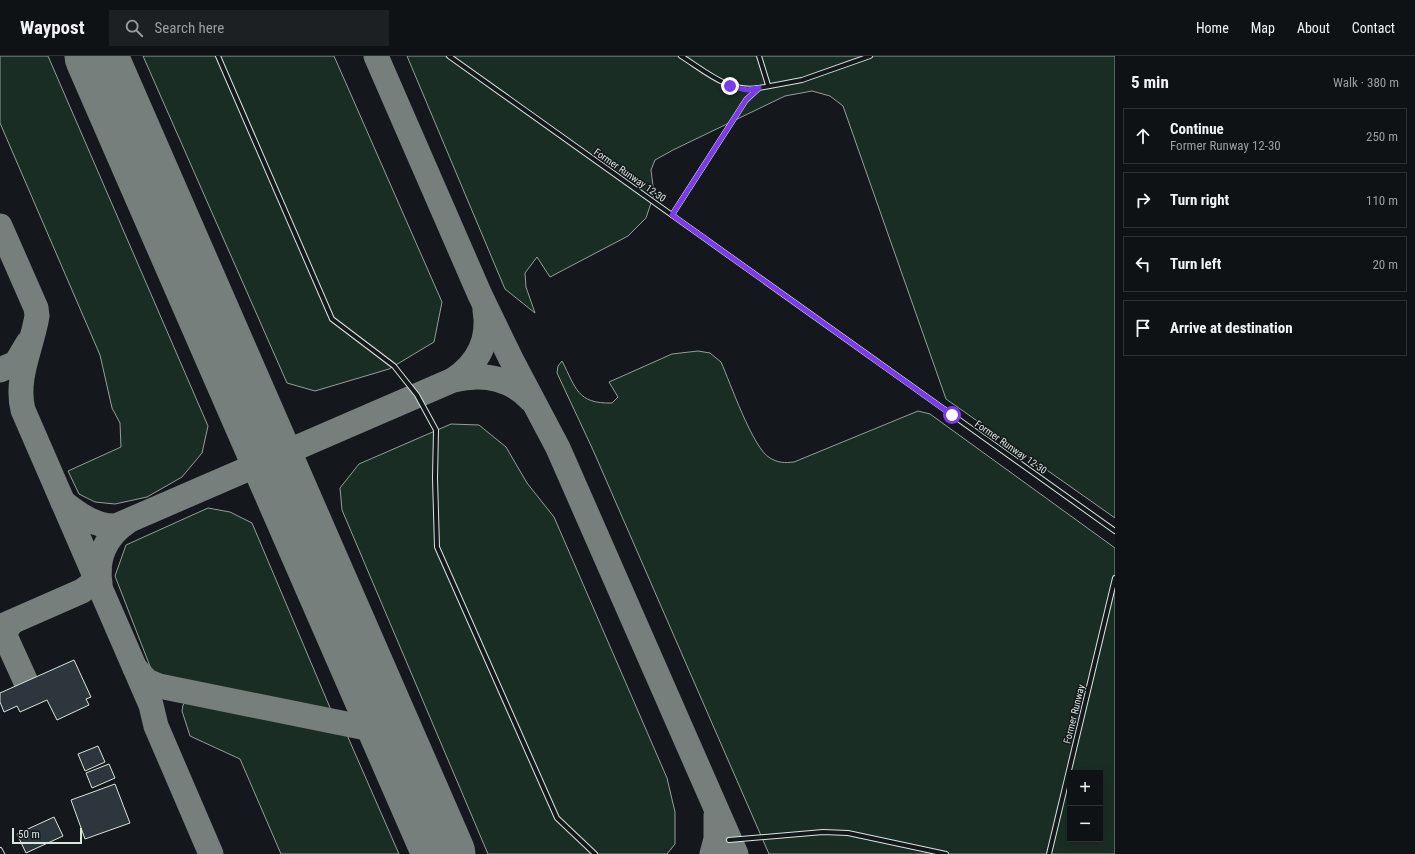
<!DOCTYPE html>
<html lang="en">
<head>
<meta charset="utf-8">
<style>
  body { margin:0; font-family:"Roboto Condensed",sans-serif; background:#1d2022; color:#f1f3f6 }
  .controls { position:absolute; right:12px; bottom:12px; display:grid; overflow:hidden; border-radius:0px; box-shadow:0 2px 10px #0003 }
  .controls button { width:36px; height:36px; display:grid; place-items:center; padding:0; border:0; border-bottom:1px solid #2f3234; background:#0f1215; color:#f1f3f6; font:20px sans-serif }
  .scale { position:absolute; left:12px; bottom:10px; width:70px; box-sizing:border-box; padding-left:4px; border:2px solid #d8e6dc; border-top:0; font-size:11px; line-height:14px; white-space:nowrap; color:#d8e6dc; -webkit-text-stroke:3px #14181c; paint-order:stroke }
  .stop { position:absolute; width:12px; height:12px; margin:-9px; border:3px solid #7c3aed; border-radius:50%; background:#fff }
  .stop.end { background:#7c3aed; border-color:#fff; box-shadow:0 1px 4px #0008 }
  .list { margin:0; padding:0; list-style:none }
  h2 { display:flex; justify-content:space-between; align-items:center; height:52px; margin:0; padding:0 16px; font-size:17px }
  h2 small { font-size:13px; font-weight:400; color:#9b9ea0 }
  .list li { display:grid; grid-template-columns:26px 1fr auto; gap:12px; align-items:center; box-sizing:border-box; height:56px; margin:0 8px 8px; padding:0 8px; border:1px solid #2f3234; border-radius:0px }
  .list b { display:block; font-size:15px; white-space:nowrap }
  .list p { margin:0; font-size:13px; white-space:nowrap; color:#9b9ea0 }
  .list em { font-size:13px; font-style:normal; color:#9b9ea0 }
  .icon { flex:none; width:22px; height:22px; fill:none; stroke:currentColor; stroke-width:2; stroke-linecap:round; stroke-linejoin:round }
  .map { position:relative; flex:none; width:1115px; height:798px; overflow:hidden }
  header { display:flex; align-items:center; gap:24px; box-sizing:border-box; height:56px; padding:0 20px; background:#0f1215; border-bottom:1px solid #2f3234 }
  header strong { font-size:19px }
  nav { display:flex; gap:22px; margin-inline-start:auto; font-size:14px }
  .search { width:280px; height:36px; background:#1d2022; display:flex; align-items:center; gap:10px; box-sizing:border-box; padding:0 14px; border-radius:0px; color:#9b9ea0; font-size:15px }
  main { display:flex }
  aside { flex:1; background:#0f1215 }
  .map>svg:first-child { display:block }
  .grass { fill:#1a2d24; stroke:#939e99; fill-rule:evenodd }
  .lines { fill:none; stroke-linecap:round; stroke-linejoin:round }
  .taxiway { stroke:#767f7c; stroke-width:25 }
  .runway { stroke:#767f7c; stroke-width:63 }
  .building { fill:#2c363c; stroke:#d8e6dc }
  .lane-casing { stroke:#d8e6dc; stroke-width:6 }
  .lane { stroke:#14181c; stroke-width:4 }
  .route { stroke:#7c3aed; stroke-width:5 }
  .labels { text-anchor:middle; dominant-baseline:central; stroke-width:3; stroke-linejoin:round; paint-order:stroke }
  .street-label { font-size:10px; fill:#d8e6dc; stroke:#14181c }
</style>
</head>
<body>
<header>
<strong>Waypost</strong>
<div class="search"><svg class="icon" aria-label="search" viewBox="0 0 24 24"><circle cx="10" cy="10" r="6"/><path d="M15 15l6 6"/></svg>Search here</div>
<nav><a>Home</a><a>Map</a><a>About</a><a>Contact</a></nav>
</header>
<main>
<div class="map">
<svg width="1115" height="798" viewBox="0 0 1115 798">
  <rect width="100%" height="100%" fill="#14181c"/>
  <g class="grass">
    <path d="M0 0H48L208 370 202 397 182 421 147 441 115 448 95 446 79 438 68 415 121 391 120 367 112 352 100 299 0 67Z"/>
    <path d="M143 0H334L442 246 434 286 389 313 315 335 287 327Z"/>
    <path d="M407 0H1115V462L946 343 843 50 830 40 812 35 785 40 673 94 655 104 651 114 654 138 646 162 628 180 550 221 537 201 525 217 526 231 535 257 505 233Z"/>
    <path d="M698 295 710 297 721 306C730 326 753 393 770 402 778 407 785 407 794 406L918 355 930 358 1115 492V798H769L593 394 557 317 558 310 562 305C576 332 577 348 612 347L618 341 609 326 672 298ZM1070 717H1100V783H1070Z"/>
    <path d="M451 368 479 369 506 391 527 427 554 461 667 722 675 756V788L667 798H488L342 454 340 432 359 408Z"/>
    <path d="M208 452 230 456 252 467 331 654 153 618 115 520 126 489Z"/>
    <path d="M186 646 347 679 399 798H281L240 703 190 680 182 655 183 649Z"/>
  </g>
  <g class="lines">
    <g class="taxiway">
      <path d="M376 0 480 239 511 303 558 392 736 798"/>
      <path d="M0 170 36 252 37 260C32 291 15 322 23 354L151 649 156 670 211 798"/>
      <path d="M0 314 16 307 28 287"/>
      <path d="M453 324C479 307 490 284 485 254"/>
      <path d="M63 446C78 458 96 471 116 470L453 324C482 317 509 321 530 343"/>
      <path d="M100 527C96 502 106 480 127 466"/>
      <path d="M12 566 6 574V582L26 626"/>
      <path d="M0 571 82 535 90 529 99 515"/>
      <path d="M135 612 147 625 159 630 391 677"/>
      <path d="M712 798 716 783V760"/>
    </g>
    <path class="runway" d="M96 0 444 798"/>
  </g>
  <g class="building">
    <path d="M74 604 91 641 86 643 89 649 57 664 47 644 20 656 17 650 4 656 0 646V637Z"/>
    <path d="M98 690 105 706 85 715 78 698Z"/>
    <path d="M109 708 115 722 92 732 86 717Z"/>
    <path d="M115 728 130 767 85 783 71 744Z"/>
    <path d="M54 761 63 780 26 797 17 778Z"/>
  </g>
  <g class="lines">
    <defs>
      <g id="lane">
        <path d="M218 0 332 263 394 310 417 339 436 374 435 422 437 491 557 762 595 798"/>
        <path d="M449 0 1115 475"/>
        <path d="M681 0C705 15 729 37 758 32"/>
        <path d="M759 0 768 29"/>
        <path d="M672 159 746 44 759 32 802 24 870 0"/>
        <path d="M729 784 823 776 848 777 946 798"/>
        <path d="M0 794 2 798"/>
        <path d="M1049 798 1115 522"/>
      </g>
    </defs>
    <use href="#lane" class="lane-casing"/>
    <use href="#lane" class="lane"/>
  </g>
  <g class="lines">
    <path class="route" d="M730 30 747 34 759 32 746 44 672 159 952 359"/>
  </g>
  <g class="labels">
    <g class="street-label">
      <text transform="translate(630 119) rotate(35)">Former Runway 12-30</text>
      <text transform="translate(1011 391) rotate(35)">Former Runway 12-30</text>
      <text transform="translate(1074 658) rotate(-76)">Former Runway</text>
    </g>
  </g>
</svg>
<div class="controls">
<button>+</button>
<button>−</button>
</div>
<div class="scale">50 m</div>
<div class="stop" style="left:952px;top:359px"></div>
<div class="stop end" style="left:730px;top:30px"></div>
</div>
<aside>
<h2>5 min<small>Walk · 380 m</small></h2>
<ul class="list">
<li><svg class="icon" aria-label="ahead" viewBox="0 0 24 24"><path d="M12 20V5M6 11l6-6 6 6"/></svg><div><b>Continue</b><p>Former Runway 12-30</p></div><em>250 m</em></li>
<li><svg class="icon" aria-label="right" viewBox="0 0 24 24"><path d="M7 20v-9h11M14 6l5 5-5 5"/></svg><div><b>Turn right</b></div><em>110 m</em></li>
<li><svg class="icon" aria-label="left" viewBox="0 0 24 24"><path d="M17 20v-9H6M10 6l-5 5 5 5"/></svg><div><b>Turn left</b></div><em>20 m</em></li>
<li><svg class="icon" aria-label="arrive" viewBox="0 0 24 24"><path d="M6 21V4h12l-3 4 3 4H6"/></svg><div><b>Arrive at destination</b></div></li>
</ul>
</aside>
</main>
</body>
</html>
